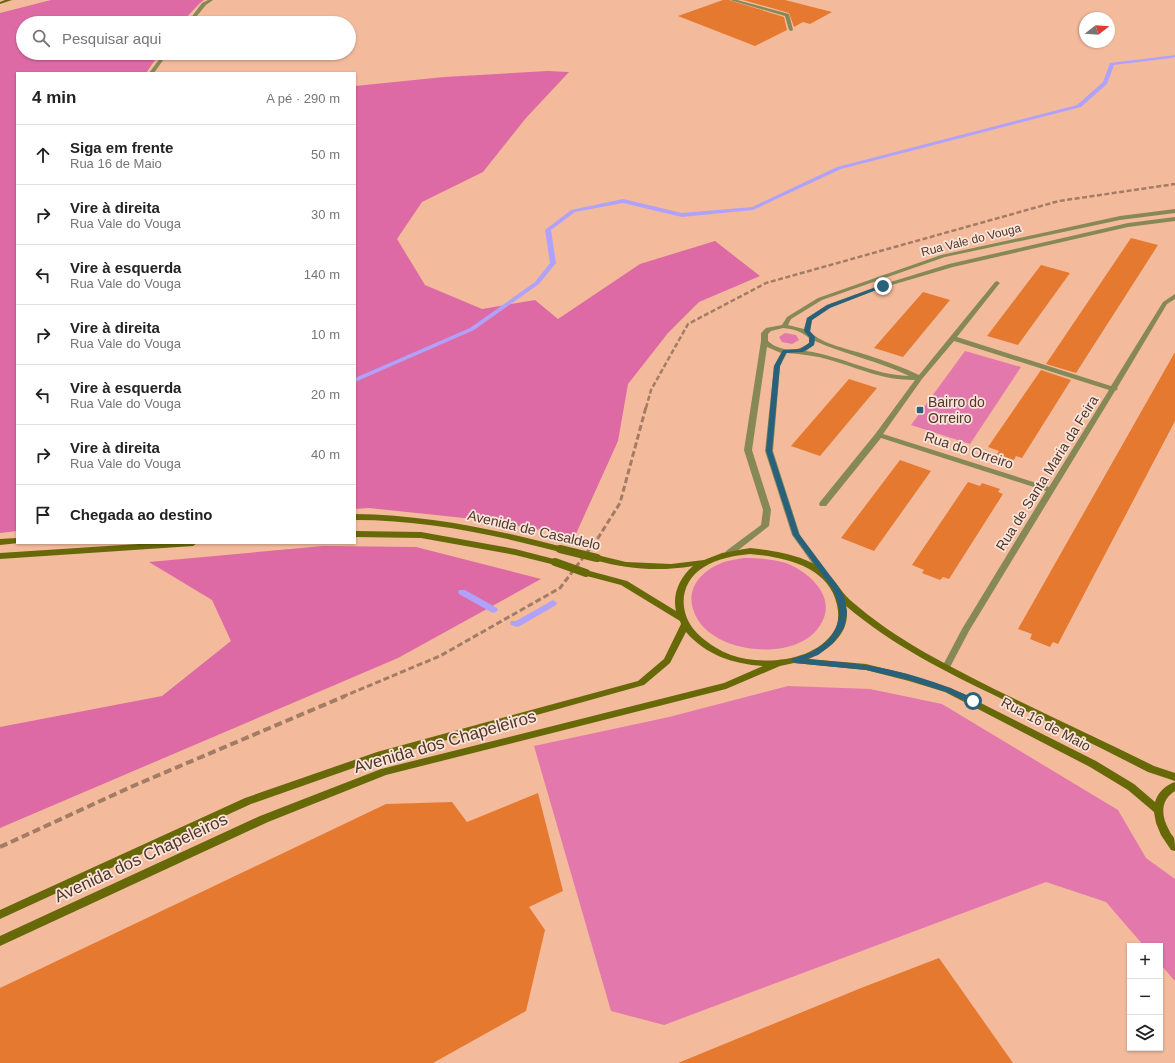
<!DOCTYPE html>
<html lang="pt">
<head>
<meta charset="utf-8">
<style>
  body { margin:0; font-family:Arial,sans-serif; background:#f2f2f2; color:#222 }
  .controls { position:absolute; right:12px; bottom:12px; display:grid; overflow:hidden; border-radius:0px; box-shadow:0 1px 3px #0004 }
  .controls button { width:36px; height:36px; display:grid; place-items:center; padding:0; border:0; border-bottom:1px solid #e0e0e0; background:#fff; color:#222; font:20px sans-serif }
  .compass { position:absolute; left:1079px; top:12px; width:36px; height:36px; border-radius:50%; background:#fff; box-shadow:0 1px 3px #0004; rotate:73deg }
  .stop { position:absolute; width:12px; height:12px; margin:-9px; border:3px solid #29617b; border-radius:50%; background:#fff }
  .stop.end { background:#29617b; border-color:#fff; box-shadow:0 1px 4px #0008 }
  .list { margin:0; padding:0; list-style:none }
  h2 { display:flex; justify-content:space-between; align-items:center; height:52px; margin:0; padding:0 16px; font-size:17px }
  h2 small { font-size:13px; font-weight:400; color:#767676 }
  .list li { display:grid; grid-template-columns:26px 1fr auto; gap:12px; align-items:center; box-sizing:border-box; height:60px; padding:0 16px; border-top:1px solid #e0e0e0 }
  .list b { display:block; font-size:15px; white-space:nowrap }
  .list p { margin:0; font-size:13px; white-space:nowrap; color:#767676 }
  .list em { font-size:13px; font-style:normal; color:#767676 }
  .icon { flex:none; width:22px; height:22px; fill:none; stroke:currentColor; stroke-width:2; stroke-linecap:round; stroke-linejoin:round }
  .map { position:relative; flex:none; width:1175px; height:1063px; overflow:hidden }
  .search { position:absolute; background:#fff; box-shadow:0 1px 3px #0004; left:16px; top:16px; width:340px; height:44px; display:flex; align-items:center; gap:10px; box-sizing:border-box; padding:0 14px; border-radius:22px; color:#767676; font-size:15px }
  .panel { position:absolute; background:#fff; box-shadow:0 1px 3px #0004; left:16px; top:72px; width:340px; height:472px; border-radius:0px }
  .map>svg:first-child { display:block }
  .green { fill:#e378ad }
  .forest { fill:#dd6aa4 }
  .lines { fill:none; stroke-linecap:round; stroke-linejoin:round }
  .stream { fill:#b0a2fa; fill-rule:evenodd }
  .building { fill:#e57930 }
  .street { fill:#868956; fill-rule:evenodd }
  .secondary { fill:#676808; fill-rule:evenodd }
  .rail-far2 { stroke:#a37c65; stroke-width:2.5; stroke-dasharray:5 2.5; stroke-linecap:butt }
  .rail-far1 { stroke:#a37c65; stroke-width:3; stroke-dasharray:6 3; stroke-linecap:butt }
  .rail { stroke:#a37c65; stroke-width:4; stroke-dasharray:8 4; stroke-linecap:butt }
  .secondary-bridge { stroke:#676808; stroke-width:8 }
  .route { fill:#29617b }
  .poi-dot { fill:#29617b; stroke:#fce4d8; stroke-width:1.5 }
  .labels { text-anchor:middle; dominant-baseline:central; stroke-width:3.5; stroke-linejoin:round; paint-order:stroke }
  .far-street-label { font-size:12px; fill:#4d372a; stroke:#fce4d8 }
  .poi-label { font-size:14px; fill:#4d372a; stroke:#fce4d8; text-anchor:start }
  .street-label { font-size:14px; fill:#4d372a; stroke:#fce4d8 }
  .near-street-label { font-size:17px; fill:#4d372a; stroke:#fce4d8 }
</style>
</head>
<body>
<div class="map">
<svg width="1175" height="1063" viewBox="0 0 1175 1063">
  <rect width="100%" height="100%" fill="#f3bb9c"/>
  <g class="green">
    <path d="M785 333 796 335 799 340 792 344 782 342 779 337Z"/>
    <path d="M965 351 1021 367 970 444 911 425Z"/>
    <path d="M744 558C759 558 772 559 786 563 809 572 836 596 822 622 818 630 811 637 803 641 786 650 766 651 747 648 729 645 708 636 698 620 682 594 697 572 724 562 730 560 738 559 744 558Z"/>
    <path d="M788 686 870 689 942 704 1118 810 1146 858 1175 879V981L1160 964V946H1144L1106 902 1046 882 664 1025 611 1011 534 746 669 717Z"/>
  </g>
  <g class="forest">
    <path d="M51 0H204L200 3 181 23H23V53H160L146 73H17V531L0 533V13Z"/>
    <path d="M548 71 569 72 526 118 483 172 422 202 397 239 425 285 482 309 535 300 558 319 640 264 715 241 760 276 699 302 668 333 628 384 618 441 575 536 483 520 369 508 355 509V86L444 77Z"/>
    <path d="M323 546 416 547 541 579 398 658 0 828V727L162 696 231 641 212 600 149 562Z"/>
  </g>
  <g class="lines">
    <g class="stream">
      <path d="M1175 55V57L1172 58 1114 65 1107 84 1081 107 841 169 753 210 682 217 623 203 575 212 551 230 556 263 539 284 474 330 355 382V378L470 328 535 282 550 263 545 230 571 210 623 199 682 213 752 207 837 167 1077 105 1103 82 1110 63Z"/>
      <path d="M459 590H465L497 608 498 610 494 613 491 612 459 594 458 592Z"/>
      <path d="M553 600 557 603 556 605 520 626 517 627 511 625 510 623 511 621H516Z"/>
    </g>
  </g>
  <g class="building">
    <path d="M723 0H729L784 17 787 30 755 46 678 16Z"/>
    <path d="M743 0H785L832 12 810 24 803 22 794 27 789 13Z"/>
    <path d="M1131 238 1158 245 1076 373 1046 364Z"/>
    <path d="M1041 265 1070 273 1018 345 987 336Z"/>
    <path d="M923 292 950 300 903 357 874 348Z"/>
    <path d="M1175 352V421L1058 644 1053 642 1050 647 1030 639 1032 634 1018 629Z"/>
    <path d="M1041 370 1071 380 1022 458 1016 456 1014 460 997 454 999 451 988 447Z"/>
    <path d="M849 379 877 388 820 456 791 446Z"/>
    <path d="M900 460 931 471 874 551 841 538Z"/>
    <path d="M968 482 980 486 982 483 1000 489 998 492 1003 494 949 579 943 577 940 580 922 573 924 570 912 565Z"/>
    <path d="M538 793 563 891 529 907 545 930 526 1011 433 1063H0V988L386 804 452 802 467 822Z"/>
    <path d="M939 958 1013 1063H678L861 988Z"/>
  </g>
  <g class="lines">
    <g class="street">
      <path d="M208 0H213L206 5 191 23H187L202 3Z"/>
      <path d="M730 0H737L789 14 793 30 791 31 789 30 785 16Z"/>
      <path d="M164 53H168L154 73H149Z"/>
      <path d="M1175 209V213L1120 220 945 257 822 300 791 319 788 325 804 329 807 318 827 305 881 285 949 264 1128 223 1175 217V221L1128 227 953 267 885 287 831 307 812 320 810 332C824 345 849 349 867 355 885 361 902 367 919 375L995 282 997 281 1000 283 999 284 957 337 1111 386 1163 302 1175 294V299L1167 304 1117 388 1118 389 1115 391 969 631 949 669H943L942 667 962 629 1046 491 881 438 826 506H820L819 504 820 502 876 433 915 380C881 380 862 369 830 360 817 356 802 354 787 353L780 366 773 451 800 535 829 575 825 578 822 577 792 535 765 451 774 366 781 353 767 347 752 450 771 510 769 526 732 555H726L725 553 726 551 761 525 763 510 744 450 761 341V333L766 328 782 325 787 317 818 298 941 255 1120 216ZM783 328C793 329 801 331 809 338V343C797 353 779 351 768 341V334L771 331ZM815 341C846 355 879 361 909 376 873 375 842 356 806 351L814 345ZM954 341 1109 390 1049 487 883 434 922 379Z"/>
    </g>
    <g class="secondary">
      <path d="M5 0H12L0 4V2Z"/>
      <path d="M355 514C426 515 495 529 563 547L564 549 560 552C492 534 425 520 355 520Z"/>
      <path d="M355 531 421 532 515 549 558 560 559 562 555 565 515 555 421 538 355 537Z"/>
      <path d="M17 538V543H19L0 545V539Z"/>
      <path d="M154 543H197L193 546 0 559V553Z"/>
      <path d="M750 548C775 551 807 555 827 573 836 581 841 592 850 600 873 620 898 637 924 652 999 694 1078 728 1154 766L1175 773V781L1148 772C1099 747 1049 723 1000 698 946 672 892 645 846 606 852 631 830 650 809 659L866 664 910 675 951 688 1096 761 1134 784 1155 802C1158 792 1166 785 1175 782V791C1160 800 1161 816 1169 830 1170 833 1173 836 1174 838 1175 842 1175 847 1175 851L1171 850 1161 835 1156 823 1154 812 1128 790 1090 767 945 692 909 681 866 670 794 663 780 666 726 689 386 775 268 822 0 946V936L260 816 381 769 724 683 763 666C733 664 706 655 686 632L670 663 644 685 379 759 251 804 0 919V910L245 798 377 752 638 681 664 659 681 624 680 621 621 585 583 575 582 573 586 570 627 581 676 611C672 594 680 577 693 566 658 572 628 569 594 560L593 558 594 556 597 555 626 562 671 564 704 560 722 553ZM750 554C784 557 829 566 837 605 839 614 839 623 834 631 815 662 762 666 731 655 720 651 709 644 700 636 678 617 677 583 704 567 718 558 734 556 750 554Z"/>
    </g>
    <path class="rail-far2" d="M646 408 651 390 688 324 766 283 1059 201 1175 184"/>
    <path class="rail-far1" d="M342 697 440 656 560 588 598 538 620 503 646 407"/>
    <path class="rail" d="M0 847 133 786 345 696"/>
    <g class="secondary-bridge">
      <path d="M560 549 597 558"/>
      <path d="M555 562 586 573"/>
    </g>
  </g>
  <path class="route" d="M882 285 886 286 830 308 812 320 810 331 815 337 814 345 803 352 786 353 780 366 772 451 799 534 838 586 844 596 847 612 844 628 833 643 818 655 806 659C826 661 845 662 864 665 902 670 941 683 976 699L977 701 973 704 946 692 909 680 866 670 795 663 791 660 792 659C799 656 807 655 813 651 839 637 846 613 832 588L793 535 766 451 774 366 783 350 800 349 809 343V337L804 331 807 318 827 305Z"/>
  <rect class="poi-dot" x="916" y="406" width="8" height="8" rx="2"/>
  <g class="labels">
    <g class="far-street-label">
      <text transform="translate(971 240) rotate(-14)">Rua Vale do Vouga</text>
    </g>
    <g class="poi-label">
      <text x="928" y="402">Bairro do<tspan x="928" dy="16">Orreiro</tspan></text>
    </g>
    <g class="street-label">
      <text transform="translate(969 450) rotate(18)">Rua do Orreiro</text>
      <text transform="translate(1047 473) rotate(-58)">Rua de Santa Maria da Feira</text>
      <text transform="translate(534 530) rotate(13)">Avenida de Casaldelo</text>
      <text transform="translate(1046 724) rotate(28)">Rua 16 de Maio</text>
    </g>
    <g class="near-street-label">
      <text transform="translate(445 742) rotate(-16)">Avenida dos Chapeleiros</text>
      <text transform="translate(141 858) rotate(-25)">Avenida dos Chapeleiros</text>
    </g>
  </g>
</svg>
<div class="controls">
<button>+</button>
<button>−</button>
<button><svg class="icon" aria-label="layers" viewBox="0 0 24 24"><path d="M12 4l9 5-9 5-9-5zM3 14l9 5 9-5"/></svg></button>
</div>
<svg class="compass" viewBox="-18 -18 36 36"><path d="M0-13l5 13h-10z" fill="#e53935"/><path d="M0 13l5-13h-10z" fill="#767676"/></svg>
<div class="stop" style="left:973px;top:701px"></div>
<div class="stop end" style="left:883px;top:286px"></div>
<div class="search"><svg class="icon" aria-label="search" viewBox="0 0 24 24"><circle cx="10" cy="10" r="6"/><path d="M15 15l6 6"/></svg>Pesquisar aqui</div>
<section class="panel">
<h2>4 min<small>A pé · 290 m</small></h2>
<ul class="list">
<li><svg class="icon" aria-label="ahead" viewBox="0 0 24 24"><path d="M12 20V5M6 11l6-6 6 6"/></svg><div><b>Siga em frente</b><p>Rua 16 de Maio</p></div><em>50 m</em></li>
<li><svg class="icon" aria-label="right" viewBox="0 0 24 24"><path d="M7 20v-9h11M14 6l5 5-5 5"/></svg><div><b>Vire à direita</b><p>Rua Vale do Vouga</p></div><em>30 m</em></li>
<li><svg class="icon" aria-label="left" viewBox="0 0 24 24"><path d="M17 20v-9H6M10 6l-5 5 5 5"/></svg><div><b>Vire à esquerda</b><p>Rua Vale do Vouga</p></div><em>140 m</em></li>
<li><svg class="icon" aria-label="right" viewBox="0 0 24 24"><path d="M7 20v-9h11M14 6l5 5-5 5"/></svg><div><b>Vire à direita</b><p>Rua Vale do Vouga</p></div><em>10 m</em></li>
<li><svg class="icon" aria-label="left" viewBox="0 0 24 24"><path d="M17 20v-9H6M10 6l-5 5 5 5"/></svg><div><b>Vire à esquerda</b><p>Rua Vale do Vouga</p></div><em>20 m</em></li>
<li><svg class="icon" aria-label="right" viewBox="0 0 24 24"><path d="M7 20v-9h11M14 6l5 5-5 5"/></svg><div><b>Vire à direita</b><p>Rua Vale do Vouga</p></div><em>40 m</em></li>
<li><svg class="icon" aria-label="arrive" viewBox="0 0 24 24"><path d="M6 21V4h12l-3 4 3 4H6"/></svg><div><b>Chegada ao destino</b></div></li>
</ul>
</section>
</div>
</body>
</html>
